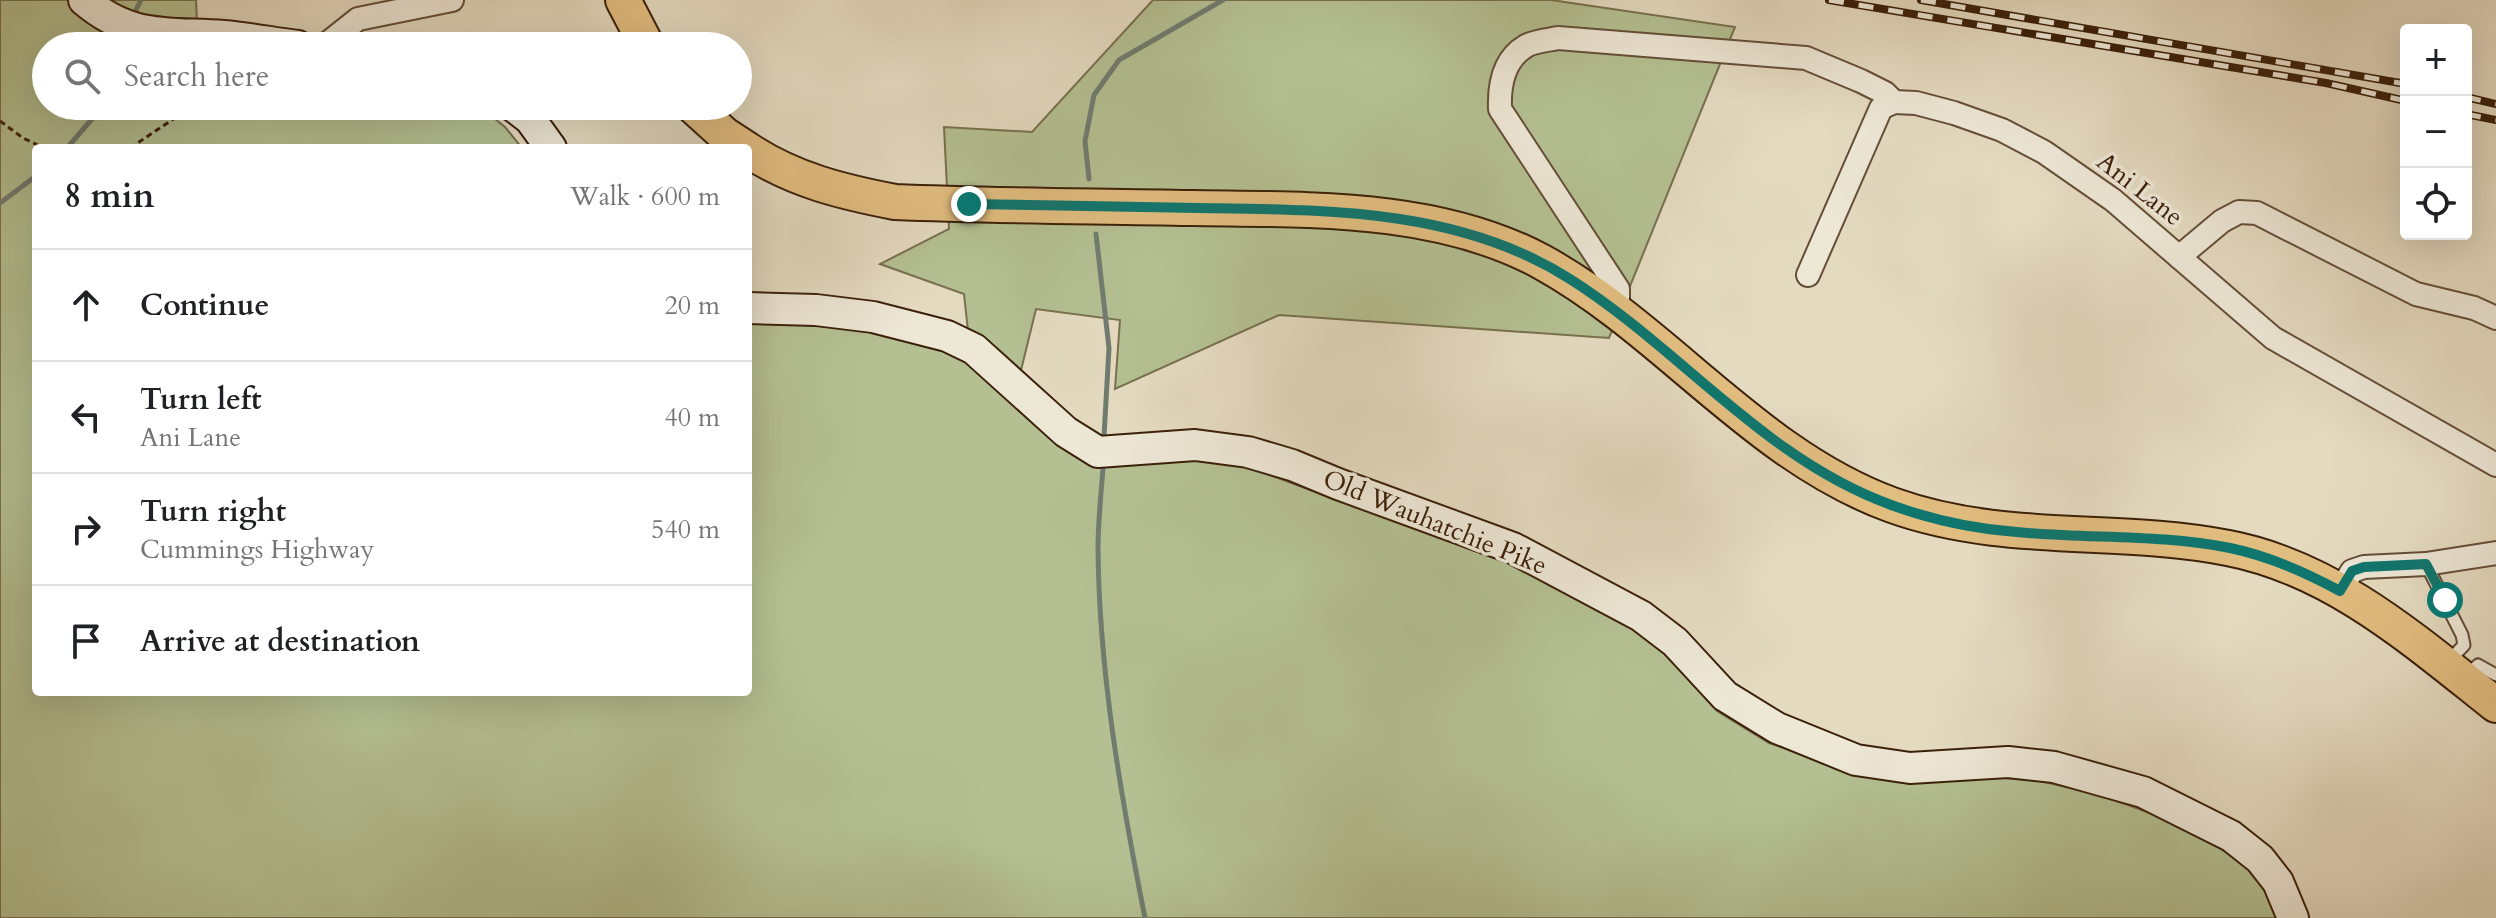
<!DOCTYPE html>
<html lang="en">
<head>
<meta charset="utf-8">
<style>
  body { margin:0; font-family:Cardo,serif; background:#f2f2f2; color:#202124 }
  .controls { position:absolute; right:24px; top:24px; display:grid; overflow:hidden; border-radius:8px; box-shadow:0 8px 32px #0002 }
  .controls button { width:72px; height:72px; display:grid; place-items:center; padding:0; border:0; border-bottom:2px solid #e0e0e0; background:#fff; color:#202124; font:40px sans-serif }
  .stop { position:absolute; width:24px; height:24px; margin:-18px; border:6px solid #0f766e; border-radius:50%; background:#fff }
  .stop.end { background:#0f766e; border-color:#fff; box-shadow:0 2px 8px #0008 }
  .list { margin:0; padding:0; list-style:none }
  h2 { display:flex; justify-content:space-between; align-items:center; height:104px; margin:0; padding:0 32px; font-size:34px }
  h2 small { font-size:26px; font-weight:400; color:#757577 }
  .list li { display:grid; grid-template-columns:52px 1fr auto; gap:24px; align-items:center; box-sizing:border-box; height:112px; padding:0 32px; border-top:2px solid #e0e0e0 }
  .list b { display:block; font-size:30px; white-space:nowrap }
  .list p { margin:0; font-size:26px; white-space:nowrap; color:#757577 }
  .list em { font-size:26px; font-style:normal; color:#757577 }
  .icon { flex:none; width:44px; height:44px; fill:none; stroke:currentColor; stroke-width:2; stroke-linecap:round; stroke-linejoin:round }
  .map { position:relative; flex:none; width:2496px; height:918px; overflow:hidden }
  .search { position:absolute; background:#fff; box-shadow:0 8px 32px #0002; left:32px; top:32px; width:720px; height:88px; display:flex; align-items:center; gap:20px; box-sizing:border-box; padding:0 28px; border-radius:44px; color:#757577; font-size:30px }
  .panel { position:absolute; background:#fff; box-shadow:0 8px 32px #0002; left:32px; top:144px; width:720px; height:552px; border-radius:8px }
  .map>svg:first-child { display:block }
  .green { fill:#b4c092; stroke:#78704e; stroke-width:2 }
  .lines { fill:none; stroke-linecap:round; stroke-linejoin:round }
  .stream { stroke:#717c70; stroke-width:5 }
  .service-casing { stroke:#654e37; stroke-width:15 }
  .minor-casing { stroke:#654e37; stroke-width:26 }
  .secondary-casing { stroke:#3b2009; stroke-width:34 }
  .primary-casing { stroke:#3b2009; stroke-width:38 }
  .path { stroke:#3b2009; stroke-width:3; stroke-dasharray:6 4; stroke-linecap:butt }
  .service { stroke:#ede7d6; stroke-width:11 }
  .minor { stroke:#ede7d6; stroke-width:22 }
  .secondary { stroke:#ede7d6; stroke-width:30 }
  .primary { stroke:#e2bd80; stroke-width:34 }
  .rail-casing { stroke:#3b2009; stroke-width:8 }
  .rail { stroke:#ede7d6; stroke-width:5; stroke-dasharray:15; stroke-linecap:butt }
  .route { stroke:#0f766e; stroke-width:10 }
  .labels { text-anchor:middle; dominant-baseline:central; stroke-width:7; stroke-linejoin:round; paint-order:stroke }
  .street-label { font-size:26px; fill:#3b2009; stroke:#ede7d6 }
</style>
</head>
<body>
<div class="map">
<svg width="2496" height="918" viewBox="0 0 2496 918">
  <rect width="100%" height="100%" fill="#e4dac0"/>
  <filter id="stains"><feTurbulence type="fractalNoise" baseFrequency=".0025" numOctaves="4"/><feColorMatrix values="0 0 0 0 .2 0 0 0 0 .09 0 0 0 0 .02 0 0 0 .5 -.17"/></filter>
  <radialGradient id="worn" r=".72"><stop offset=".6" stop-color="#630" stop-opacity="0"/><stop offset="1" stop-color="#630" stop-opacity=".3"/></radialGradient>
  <path class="green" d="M0 0H196L198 46H46V106H479L505 127 522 148H36V692H748V321L887 331 971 359 964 294 880 264 949 229 944 127 1032 132 1153 0H1551L1735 27 1609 338 1279 315 1115 389 1120 320 1036 309 1014 399 1044 430 1248 467 1533 572 1629 622 1661 647 1717 711 1769 743 1830 763 2040 781 2097 794 2153 814 2195 832 2250 868 2266 887 2279 918H0Z"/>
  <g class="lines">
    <g class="stream">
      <path d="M135 12 141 0"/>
      <path d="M122 46 123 43"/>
      <path d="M67 148 92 119 97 106"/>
      <path d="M1089 179 1085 141 1094 95 1119 60 1223 0"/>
      <path d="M0 203 36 176"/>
      <path d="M1096 234 1109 348 1104 436"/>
      <path d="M1103 468C1101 495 1098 522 1098 548 1099 672 1121 797 1145 918"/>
    </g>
    <defs>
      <g id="service">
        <path d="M2426 564 2462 635 2464 645 2449 661"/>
        <path d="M2466 676 2478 665 2496 675"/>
      </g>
      <g id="minor">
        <path d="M324 46 358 19 452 0"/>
        <path d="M2179 257 2222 221 2239 212 2257 213 2416 294 2474 308 2496 318"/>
        <path d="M1808 275 1881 108 1894 102 1916 103 1954 113 2002 130 2044 152 2113 200 2273 338 2496 465"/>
        <path d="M1618 313V289L1500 109C1499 85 1504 59 1526 46 1534 41 1549 40 1558 38L1806 58 1861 81 1885 93 1894 102"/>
        <path d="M2340 591 2352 571 2364 567 2426 564 2496 553"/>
      </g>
      <g id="secondary">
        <path d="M84 0C131 40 168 32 224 36 249 38 273 43 298 46"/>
        <path d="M513 106 530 119 551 148"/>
        <path d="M748 308 816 310 873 317 947 336 974 349 1066 432 1098 452 1195 445 1248 452 1292 465 1338 484 1513 548 1641 616 1675 642 1725 696 1777 728 1856 760 1910 768 2008 762 2054 767 2143 792 2231 836 2260 859 2278 882 2293 918"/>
      </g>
      <g id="primary">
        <path d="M623 0 647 46"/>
        <path d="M693 106 725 135 745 148"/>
        <path d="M748 150C793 180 843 192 895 202 994 206 1093 206 1192 208 1308 210 1437 205 1542 262 1667 331 1755 455 1892 505 2003 545 2115 526 2228 548 2333 568 2415 641 2496 705"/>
      </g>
    </defs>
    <use href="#service" class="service-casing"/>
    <use href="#minor" class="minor-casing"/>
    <use href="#secondary" class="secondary-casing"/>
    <use href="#primary" class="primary-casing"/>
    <g class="path">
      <path d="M0 121 23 138 44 148"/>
      <path d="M130 148 193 106"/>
    </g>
    <use href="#service" class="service"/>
    <use href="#minor" class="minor"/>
    <use href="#secondary" class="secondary"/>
    <use href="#primary" class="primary"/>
    <defs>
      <g id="rail">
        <path d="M1829 0 2326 83 2406 101"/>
        <path d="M1921 0 2406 84"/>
        <path d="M2466 97 2496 104"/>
        <path d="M2466 114 2496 120"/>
      </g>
    </defs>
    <use href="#rail" class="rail-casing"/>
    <use href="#rail" class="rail"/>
  </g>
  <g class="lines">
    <path class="route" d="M969 204C1046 206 1122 207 1198 208 1326 210 1458 208 1570 279 1682 350 1766 461 1894 506 1933 520 1976 529 2017 532 2088 539 2160 534 2230 548 2269 556 2305 572 2340 591L2352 571 2364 567 2426 564 2445 600"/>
  </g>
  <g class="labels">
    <g class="street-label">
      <text transform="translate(2140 189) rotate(38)">Ani Lane</text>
      <text transform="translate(1435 522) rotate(22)">Old Wauhatchie Pike</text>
    </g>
  </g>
  <rect width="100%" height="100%" filter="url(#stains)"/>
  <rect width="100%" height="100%" fill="url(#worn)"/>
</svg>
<div class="controls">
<button>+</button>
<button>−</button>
<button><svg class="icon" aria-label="locate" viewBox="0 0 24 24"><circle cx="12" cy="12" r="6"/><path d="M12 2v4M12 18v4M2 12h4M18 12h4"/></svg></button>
</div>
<div class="stop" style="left:2445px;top:600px"></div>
<div class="stop end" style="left:969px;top:204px"></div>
<div class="search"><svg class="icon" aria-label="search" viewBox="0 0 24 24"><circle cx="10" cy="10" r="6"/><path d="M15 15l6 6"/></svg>Search here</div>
<section class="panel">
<h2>8 min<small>Walk · 600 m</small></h2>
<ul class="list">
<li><svg class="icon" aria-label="ahead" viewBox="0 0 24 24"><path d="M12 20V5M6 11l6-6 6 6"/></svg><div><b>Continue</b></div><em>20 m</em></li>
<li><svg class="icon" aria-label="left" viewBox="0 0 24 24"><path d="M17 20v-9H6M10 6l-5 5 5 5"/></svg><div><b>Turn left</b><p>Ani Lane</p></div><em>40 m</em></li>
<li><svg class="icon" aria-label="right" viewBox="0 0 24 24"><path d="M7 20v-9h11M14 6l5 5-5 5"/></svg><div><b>Turn right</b><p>Cummings Highway</p></div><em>540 m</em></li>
<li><svg class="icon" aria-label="arrive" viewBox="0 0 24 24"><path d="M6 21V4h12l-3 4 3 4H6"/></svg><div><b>Arrive at destination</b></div></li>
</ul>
</section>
</div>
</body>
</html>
